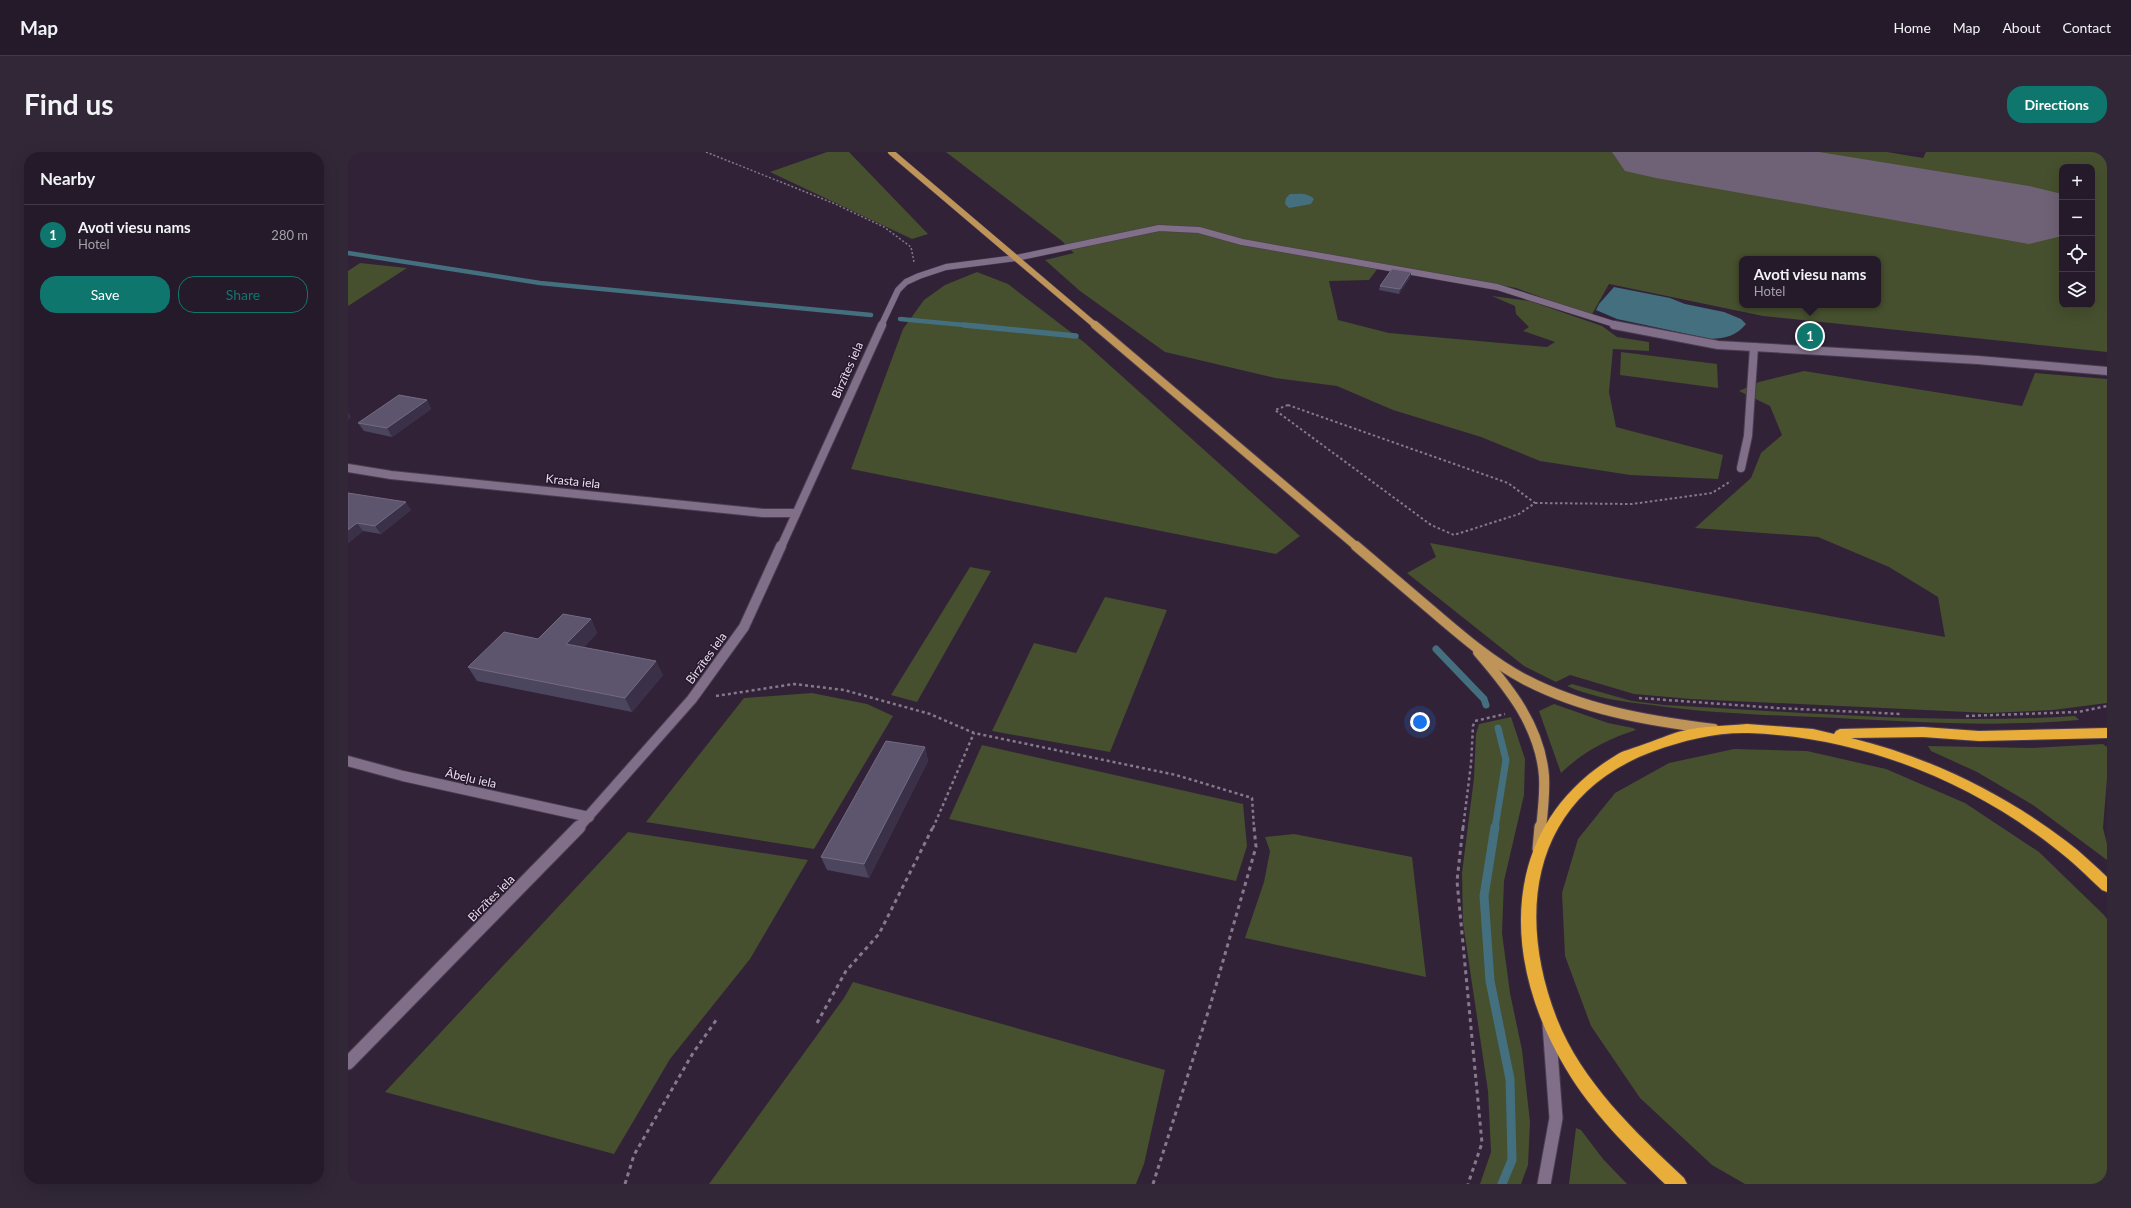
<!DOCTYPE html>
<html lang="en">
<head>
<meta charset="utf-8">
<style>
  body { margin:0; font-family:Lato,sans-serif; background:#312736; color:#f1f3f6 }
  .controls { position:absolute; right:12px; top:12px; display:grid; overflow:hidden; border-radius:8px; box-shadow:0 4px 16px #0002 }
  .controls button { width:36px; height:36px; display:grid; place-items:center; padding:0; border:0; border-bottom:1px solid #423847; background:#251a2a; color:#f1f3f6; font:20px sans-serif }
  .you { position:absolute; left:1072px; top:570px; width:14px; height:14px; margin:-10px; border:3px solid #fff; border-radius:50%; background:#1a73e8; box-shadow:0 0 0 6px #1a73e833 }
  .badge { display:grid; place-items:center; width:26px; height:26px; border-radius:50%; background:#0f766e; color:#fff; font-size:13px; font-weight:700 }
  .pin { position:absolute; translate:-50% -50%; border:2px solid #fff; box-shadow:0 1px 4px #0006 }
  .popup { position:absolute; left:1391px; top:104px; width:142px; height:52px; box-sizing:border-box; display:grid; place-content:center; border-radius:8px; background:#251a2a; filter:drop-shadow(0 1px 3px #0005); font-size:13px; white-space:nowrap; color:#a3a1a8 }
  .popup b { font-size:15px; color:#f1f3f6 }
  .popup::after { content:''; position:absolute; left:50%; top:100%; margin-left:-8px; border:8px solid transparent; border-top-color:#251a2a }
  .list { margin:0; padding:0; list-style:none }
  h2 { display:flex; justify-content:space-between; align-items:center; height:52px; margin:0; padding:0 16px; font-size:17px }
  h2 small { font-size:13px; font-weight:400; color:#a3a1a8 }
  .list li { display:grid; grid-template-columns:26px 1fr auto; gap:12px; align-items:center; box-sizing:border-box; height:60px; padding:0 16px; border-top:1px solid #423847 }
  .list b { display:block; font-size:15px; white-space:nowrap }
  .list p { margin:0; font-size:13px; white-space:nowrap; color:#a3a1a8 }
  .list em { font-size:13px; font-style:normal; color:#a3a1a8 }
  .actions { display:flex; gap:8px; padding:12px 16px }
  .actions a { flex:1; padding:9px 0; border:1px solid #0f766e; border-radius:16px; text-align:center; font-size:14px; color:#0f766e }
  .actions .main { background:#0f766e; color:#fff }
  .icon { flex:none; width:22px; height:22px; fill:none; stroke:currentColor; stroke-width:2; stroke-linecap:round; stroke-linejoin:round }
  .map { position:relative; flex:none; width:1759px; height:1032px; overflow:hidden; border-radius:16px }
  header { display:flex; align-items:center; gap:24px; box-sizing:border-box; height:56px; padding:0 20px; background:#251a2a; border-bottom:1px solid #423847 }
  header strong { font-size:19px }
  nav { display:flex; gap:22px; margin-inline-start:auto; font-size:14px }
  .intro { display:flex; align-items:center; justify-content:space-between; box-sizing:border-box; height:96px; padding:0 24px }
  h1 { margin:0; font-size:28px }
  .button { padding:10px 18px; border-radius:16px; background:#0f766e; color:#fff; font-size:14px; font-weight:700 }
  main { display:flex; gap:24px; padding:0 24px }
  aside { flex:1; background:#251a2a; border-radius:16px; box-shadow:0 4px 16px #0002 }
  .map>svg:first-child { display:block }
  .green { fill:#464f2e; fill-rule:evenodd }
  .water { fill:#436f7f }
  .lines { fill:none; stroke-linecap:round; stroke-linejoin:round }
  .stream-far3 { stroke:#436f7f; stroke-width:4.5 }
  .stream-far2 { stroke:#436f7f; stroke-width:5.5 }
  .stream-far1 { stroke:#436f7f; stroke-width:7 }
  .stream { stroke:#436f7f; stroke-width:9 }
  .runway { fill:#706276; fill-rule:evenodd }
  .lane-casing { stroke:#4b3d51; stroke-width:10 }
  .street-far3-casing { stroke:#4b3d51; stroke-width:7 }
  .street-far2-casing { stroke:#4b3d51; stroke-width:10 }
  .street-far1-casing { stroke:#4b3d51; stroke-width:12 }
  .street-casing { stroke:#4b3d51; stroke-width:15 }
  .secondary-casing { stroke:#4b3d51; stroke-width:15 }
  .primary-far3-casing { stroke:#4b3d51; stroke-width:7 }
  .primary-far2-casing { stroke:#4b3d51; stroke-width:10 }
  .primary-far1-casing { stroke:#4b3d51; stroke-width:12 }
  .primary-casing { stroke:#4b3d51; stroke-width:15 }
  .highway-casing { stroke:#4b3d51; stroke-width:2 }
  .path-far3 { stroke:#86798c; stroke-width:1.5; stroke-dasharray:2 2; stroke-linecap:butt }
  .path-far2 { stroke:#86798c; stroke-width:2; stroke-dasharray:2.5 2.5; stroke-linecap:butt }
  .path-far1 { stroke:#86798c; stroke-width:2.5; stroke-dasharray:3 3; stroke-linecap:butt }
  .path { stroke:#86798c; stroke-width:3; stroke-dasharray:4 4; stroke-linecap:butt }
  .lane { stroke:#816f89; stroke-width:8 }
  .street-far3 { stroke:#816f89; stroke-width:6 }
  .street-far2 { stroke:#816f89; stroke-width:8 }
  .street-far1 { stroke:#816f89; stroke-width:10 }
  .street { stroke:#816f89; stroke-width:13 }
  .secondary { stroke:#816f89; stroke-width:13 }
  .primary-far3 { stroke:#bf9459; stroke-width:6 }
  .primary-far2 { stroke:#bf9459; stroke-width:8 }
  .primary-far1 { stroke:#bf9459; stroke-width:10 }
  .primary { stroke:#bf9459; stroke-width:13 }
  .highway { fill:#e9ad39; fill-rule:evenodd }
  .wall { fill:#4c455e }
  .shaded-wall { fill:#3a3048 }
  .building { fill:#5d556d; stroke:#736b82 }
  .labels { text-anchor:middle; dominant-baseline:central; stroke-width:3; stroke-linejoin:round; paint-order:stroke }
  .street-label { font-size:12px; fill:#e9dfee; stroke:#27182e }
</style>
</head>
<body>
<header>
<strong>Map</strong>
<nav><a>Home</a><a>Map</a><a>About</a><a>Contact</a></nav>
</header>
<div class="intro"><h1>Find us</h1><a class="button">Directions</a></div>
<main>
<aside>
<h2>Nearby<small></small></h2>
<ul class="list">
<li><span class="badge">1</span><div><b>Avoti viesu nams</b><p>Hotel</p></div><em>280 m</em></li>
</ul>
<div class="actions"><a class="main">Save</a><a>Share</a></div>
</aside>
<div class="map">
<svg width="1759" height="1032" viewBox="0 0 1759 1032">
  <rect width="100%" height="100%" fill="#312238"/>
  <g class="green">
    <path d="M479 0H501L580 82 564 87 422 20Z"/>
    <path d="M598 0H1539L1575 6 1578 0H1759V200L1415 164 1261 132 1243 164 1168 136 1041 114 1030 116 1021 128 981 129 990 168 1041 181 1199 195 1207 190 1175 179 1181 175 1168 162 1167 154 1144 144 1182 149 1254 174 1269 185 1301 190V199L1265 197 1261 240 1268 275 1375 303 1370 327 1282 323 1192 309 1133 285 1045 258 989 234 927 226 817 200 732 139 697 108 726 101 714 89ZM1714 15H1744V153H1714ZM1394 107H1530V153H1394Z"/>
    <path d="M12 111 59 116 0 154V119Z"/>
    <path d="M629 120 660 132 737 191 952 384 928 402 503 317 555 177 576 148 597 133Z"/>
    <path d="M1273 200 1369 212 1370 236 1272 223Z"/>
    <path d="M1456 219 1674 254 1687 221 1759 227V551L1705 558 1640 561 1343 547 1286 542 1222 523 1208 530 1176 514 1059 421 1088 405 1082 391 1597 485 1590 445 1541 415 1470 385 1347 376 1403 326 1413 301 1434 283 1422 254 1391 239 1411 230Z"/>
    <path d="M622 415 643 419 569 550 543 543Z"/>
    <path d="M757 445 819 458 762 600 644 579 686 491 728 501Z"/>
    <path d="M1224 532 1284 549 1316 553C1453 560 1590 573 1727 564L1731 568C1643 576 1555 569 1468 565 1413 563 1359 561 1304 553 1276 550 1246 546 1219 534Z"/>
    <path d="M464 541 519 552 545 564 466 697 298 670 396 546Z"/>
    <path d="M1206 552 1260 571 1285 576 1288 578C1259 587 1235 600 1213 621L1191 559Z"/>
    <path d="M1163 565 1177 607 1176 643 1156 729 1154 781 1162 841 1174 898 1182 970 1180 1013 1173 1032H1132L1143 1000 1140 939 1115 771 1114 721 1126 626 1128 582 1131 572Z"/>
    <path d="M1755 592 1759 595V626L1755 676 1759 692V708L1685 653 1629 620 1583 599 1580 594 1684 596Z"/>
    <path d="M634 593 895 652 899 694 888 729 601 667Z"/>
    <path d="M1386 597 1459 599 1538 617 1617 651 1691 700 1756 763 1759 767V1032H1397L1364 1013 1292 946 1243 874 1217 804 1214 741 1230 687 1267 641 1321 611Z"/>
    <path d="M280 680 460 708 402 807 322 907 266 1002 37 940Z"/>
    <path d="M946 682 1064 705 1078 825 897 786 916 730 922 699 917 685Z"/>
    <path d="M505 830 817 918 796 1012 788 1032H361L496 846Z"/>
    <path d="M1228 976 1233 978 1255 1007 1279 1032H1221Z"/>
  </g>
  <g class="water">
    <path d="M942 42C950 42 959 40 966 47L963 52 941 56 937 52 938 46Z"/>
    <path d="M1266 135 1322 146 1337 152 1376 160 1393 167 1398 172C1388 184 1378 186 1363 187L1269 167 1248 158 1251 152Z"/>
  </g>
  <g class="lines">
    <g class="stream-far3">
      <path d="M0 101 192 131 523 163"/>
      <path d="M552 167 627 174"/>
    </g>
    <path class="stream-far2" d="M616 173 728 184"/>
    <g class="stream-far1">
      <path d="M1088 497 1136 547 1138 553"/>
      <path d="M1147 676 1158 608 1150 576"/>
    </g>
    <path class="stream" d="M1147 675 1136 744 1142 829 1162 927 1164 1008 1154 1032"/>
    <path class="runway" d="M1264 0H1471L1681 34 1714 42V84L1681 92 1308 26 1277 19Z"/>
    <defs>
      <path id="lane" d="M1393 316 1400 284 1406 195"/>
      <path id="street-far3" d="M533 174 550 138 558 130 571 124 598 115 668 106 811 76 851 78 894 90 1149 135 1272 174"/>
      <g id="street-far2">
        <path d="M1266 173 1370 193 1630 208 1759 219"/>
        <path d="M0 316 43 323 415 361H448"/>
        <path d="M433 395 534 173"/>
      </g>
      <g id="street-far1">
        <path d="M0 609 55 624 241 665"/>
        <path d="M230 676 344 547 396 475 433 394"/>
      </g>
      <path id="street" d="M0 911 231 675"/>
      <path id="secondary" d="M1196 1032 1208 966 1201 872"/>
      <path id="primary-far3" d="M543 0 748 174"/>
      <path id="primary-far2" d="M747 173 1009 395"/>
      <g id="primary-far1">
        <path d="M1008 394C1035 417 1062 440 1089 463 1116 486 1144 510 1176 527 1235 558 1301 569 1366 577"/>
        <path d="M1130 500C1161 536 1192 574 1196 624 1197 641 1195 659 1193 676"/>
      </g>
      <path id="primary" d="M1191 697 1193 675"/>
      <path id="highway" d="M1399 572 1465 577 1486 582 1488 579 1492 577 1575 575 1631 579 1759 576V586L1631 589 1575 585 1503 586C1581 605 1655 641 1718 689 1733 700 1746 713 1759 725V740L1754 738C1739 724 1724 709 1708 697 1621 628 1512 585 1401 581 1369 580 1336 588 1306 599 1186 643 1166 757 1209 867 1234 930 1287 980 1336 1026L1339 1032H1317C1281 997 1244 961 1218 917 1152 808 1150 673 1270 602 1277 598 1287 596 1294 593 1307 589 1321 582 1334 579 1355 574 1377 574 1399 572Z"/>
    </defs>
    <use href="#lane" class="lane-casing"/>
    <use href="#street-far3" class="street-far3-casing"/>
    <use href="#street-far2" class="street-far2-casing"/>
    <use href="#street-far1" class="street-far1-casing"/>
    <use href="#street" class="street-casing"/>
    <use href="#secondary" class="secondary-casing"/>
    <use href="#primary-far3" class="primary-far3-casing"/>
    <use href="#primary-far2" class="primary-far2-casing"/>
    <use href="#primary-far1" class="primary-far1-casing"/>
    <use href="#primary" class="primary-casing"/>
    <use href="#highway" class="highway-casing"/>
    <path class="path-far3" d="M358 0 485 51 536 75 563 95 566 110"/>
    <g class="path-far2">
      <path d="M940 253 1160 331 1187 351 1171 362 1106 383 1083 373 927 258Z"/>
      <path d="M1187 351 1284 352 1364 341 1383 329"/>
    </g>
    <g class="path-far1">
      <path d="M368 544 446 532 496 538 582 562 626 581 828 623 904 646 906 676"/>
      <path d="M1291 546 1429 556 1553 562"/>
      <path d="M1618 564 1730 560 1759 554"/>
      <path d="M585 676 626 581"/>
      <path d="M1115 676 1123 612 1125 574 1127 569 1157 562"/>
    </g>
    <g class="path">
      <path d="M1115 675 1109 729 1134 991 1120 1032"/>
      <path d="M469 871 498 819 531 782 585 675"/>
      <path d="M277 1032 286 1003 345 901 369 867"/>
      <path d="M805 1032 862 854 908 695 906 675"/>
    </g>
    <use href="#lane" class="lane"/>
    <use href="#street-far3" class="street-far3"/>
    <use href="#street-far2" class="street-far2"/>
    <use href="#street-far1" class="street-far1"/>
    <use href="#street" class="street"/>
    <use href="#secondary" class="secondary"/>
    <use href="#primary-far3" class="primary-far3"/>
    <use href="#primary-far2" class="primary-far2"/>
    <use href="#primary-far1" class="primary-far1"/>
    <use href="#primary" class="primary"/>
    <use href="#highway" class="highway"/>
  </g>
  <g class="wall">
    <path d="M1063 124 1051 142 1031 138 1032 134Z"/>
    <path d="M79 248 83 257 44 285 16 279 10 271Z"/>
    <path d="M0 341 63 358 33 382 15 379 0 391Z"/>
    <path d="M243 467 249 481 235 496 315 523 284 560 129 529 120 515 190 487Z"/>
    <path d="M577 595 580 609 521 726 479 718 473 705Z"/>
  </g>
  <g class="shaded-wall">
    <path d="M1063 120V124L1051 142 1052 137Z"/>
    <path d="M79 248 83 257 44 285 39 276Z"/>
    <path d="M0 260 3 265 0 268Z"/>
    <path d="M58 350 63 358 33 382 27 374Z"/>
    <path d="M9 371 15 379 0 391V378Z"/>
    <path d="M243 467 249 481 225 506 218 492Z"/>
    <path d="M308 509 315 523 284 560 277 546Z"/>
    <path d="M577 595 580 609 521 726 516 712Z"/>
  </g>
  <g class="building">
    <path d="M1044 117 1063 120 1052 137 1032 134Z"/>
    <path d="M51 243 79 248 39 276 10 271Z"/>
    <path d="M0 341 58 350 27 374 9 371 0 378Z"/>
    <path d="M215 462 243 467 218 492 308 509 277 546 120 515 156 480 190 487Z"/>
    <path d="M538 589 577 595 516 712 473 705Z"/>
  </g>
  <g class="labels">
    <g class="street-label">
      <text transform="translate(499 218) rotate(-66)">Birzītes iela</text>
      <text transform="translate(225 329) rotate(6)">Krasta iela</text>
      <text transform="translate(358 506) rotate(-54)">Birzītes iela</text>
      <text transform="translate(123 626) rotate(13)">Ābeļu iela</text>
      <text transform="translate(143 746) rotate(-45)">Birzītes iela</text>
    </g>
  </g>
</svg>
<div class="controls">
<button>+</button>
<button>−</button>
<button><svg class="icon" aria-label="locate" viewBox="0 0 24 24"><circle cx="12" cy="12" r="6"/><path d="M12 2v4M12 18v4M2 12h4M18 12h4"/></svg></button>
<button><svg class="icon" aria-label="layers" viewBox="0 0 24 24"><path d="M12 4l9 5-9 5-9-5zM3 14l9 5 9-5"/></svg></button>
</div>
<div class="you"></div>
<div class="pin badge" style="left:1462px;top:184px">1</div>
<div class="popup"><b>Avoti viesu nams</b>Hotel</div>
</div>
</main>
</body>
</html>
